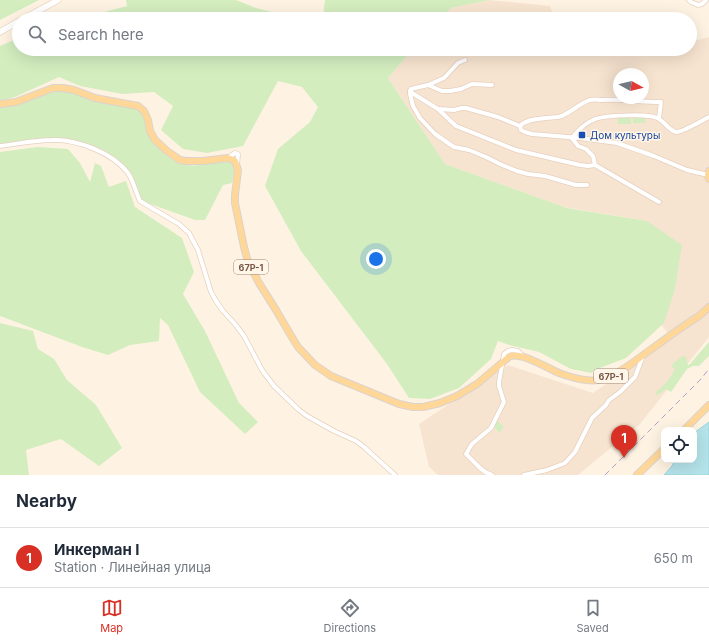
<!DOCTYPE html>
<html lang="en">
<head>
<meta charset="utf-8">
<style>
  body { margin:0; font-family:Inter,sans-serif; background:#f2f2f3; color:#1f2937 }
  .controls { position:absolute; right:12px; bottom:12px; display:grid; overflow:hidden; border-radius:8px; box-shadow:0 4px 16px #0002 }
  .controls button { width:36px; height:36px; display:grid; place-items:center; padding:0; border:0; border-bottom:1px solid #e0e1e3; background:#fff; color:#1f2937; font:20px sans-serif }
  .compass { position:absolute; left:613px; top:68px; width:36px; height:36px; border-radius:50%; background:#fff; box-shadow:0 4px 16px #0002; rotate:98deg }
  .you { position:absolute; left:376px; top:259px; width:14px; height:14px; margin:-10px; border:3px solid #fff; border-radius:50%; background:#1a73e8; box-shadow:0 0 0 6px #1a73e833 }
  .badge { display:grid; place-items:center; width:26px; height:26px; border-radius:50%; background:#d93025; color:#fff; font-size:13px; font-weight:700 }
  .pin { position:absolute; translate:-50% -33px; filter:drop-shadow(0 1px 2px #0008) }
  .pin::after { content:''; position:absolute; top:21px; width:14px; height:12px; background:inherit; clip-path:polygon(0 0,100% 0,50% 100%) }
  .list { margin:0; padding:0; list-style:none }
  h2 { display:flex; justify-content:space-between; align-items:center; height:52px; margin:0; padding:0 16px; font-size:17px }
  h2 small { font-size:13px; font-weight:400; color:#747a83 }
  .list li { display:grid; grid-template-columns:26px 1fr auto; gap:12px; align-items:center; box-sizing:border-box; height:60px; padding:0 16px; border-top:1px solid #e0e1e3 }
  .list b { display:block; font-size:15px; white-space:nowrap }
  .list p { margin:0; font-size:13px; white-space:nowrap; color:#747a83 }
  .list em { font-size:13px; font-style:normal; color:#747a83 }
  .icon { flex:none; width:22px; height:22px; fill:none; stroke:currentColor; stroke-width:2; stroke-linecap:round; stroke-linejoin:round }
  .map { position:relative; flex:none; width:709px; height:475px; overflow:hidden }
  .search { position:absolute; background:#fff; box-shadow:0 4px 16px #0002; left:12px; right:12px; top:12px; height:44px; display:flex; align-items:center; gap:10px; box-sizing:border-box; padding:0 14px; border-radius:22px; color:#747a83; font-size:15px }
  .sheet { height:112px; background:#fff }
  nav { display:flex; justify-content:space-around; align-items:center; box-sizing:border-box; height:56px; border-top:1px solid #e0e1e3; background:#fff; font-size:11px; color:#747a83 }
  nav a { display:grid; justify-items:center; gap:2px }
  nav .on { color:#d93025 }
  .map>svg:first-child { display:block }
  .residential { fill:#f7e4d0; fill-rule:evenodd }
  .green { fill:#d3edbf }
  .water { fill:#b4e3ea; stroke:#9ad4dd }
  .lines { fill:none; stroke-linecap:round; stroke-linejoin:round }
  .street-casing { stroke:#e6d0bf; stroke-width:5.5 }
  .secondary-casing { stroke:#ebd1bc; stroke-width:7 }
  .primary-casing { stroke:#dcd3cf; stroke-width:8 }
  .street { stroke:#fff; stroke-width:4 }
  .secondary { stroke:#fff; stroke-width:5.5 }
  .primary { stroke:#ffd798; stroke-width:6 }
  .rail { stroke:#b59fc9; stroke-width:1; stroke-dasharray:6 4; stroke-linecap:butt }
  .transit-dot { fill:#1a4fb4; stroke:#fff6ea; stroke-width:1.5 }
  .labels { text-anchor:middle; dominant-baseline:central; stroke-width:3; stroke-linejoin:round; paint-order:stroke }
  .shield { fill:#fff6ea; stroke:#a18777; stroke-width:1 }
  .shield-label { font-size:9px; font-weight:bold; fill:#795746 }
  .transit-label { font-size:10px; fill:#164399; stroke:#fff6ea; text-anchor:start }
</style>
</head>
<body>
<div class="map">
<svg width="709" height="475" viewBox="0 0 709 475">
  <rect width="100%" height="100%" fill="#fef3e2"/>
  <g class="residential">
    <path d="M489 0 550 6 555 19H441L451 8Z"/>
    <path d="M709 37V304L699 316 670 336 652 313 647 221 564 207 445 164 388 78 413 49H570L574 52 655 53 667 49H690V42ZM619 74H643V98H619Z"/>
    <path d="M709 312V337L640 424 578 475H438L429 467 419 424 508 365 593 393Z"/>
  </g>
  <g class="green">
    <path d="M0 0H39L0 20Z"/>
    <path d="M126 0H236L256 8 300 19H77L127 6Z"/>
    <path d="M325 0H489L451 8 441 19H305L323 16Z"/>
    <path d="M19 38V49H413L388 78 445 164 567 208 647 221 682 245 675 289 664 323 626 358 597 369 591 373 571 369 539 352 509 345 498 341 491 359 459 388 430 399 409 398 387 364 301 251 265 186 278 149 310 122 318 107 302 87 278 81 243 146 207 153 183 149 161 130 173 106 154 92 122 94 80 86 59 77 15 97 0 101V46Z"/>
    <path d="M54 91C58 91 62 90 66 91 72 92 78 95 84 96 95 100 106 103 117 105 125 107 136 106 142 114 146 119 146 126 147 132 151 143 169 160 180 163 186 165 193 166 198 165 210 163 223 154 233 164L234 171 232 183 223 185 205 220H195L142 201 137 191 133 177 122 164 107 152 98 148 76 142 37 139 0 144V107L17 105Z"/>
    <path d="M633 117 645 118V123H633Z"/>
    <rect x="618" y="118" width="13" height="6"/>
    <path d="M38 147 68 149 80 163 90 182 95 163 101 166 109 187 126 181 135 207 182 238 194 272 183 294 205 331 239 403 258 422 245 434 200 392 168 325 160 318 159 341 130 345 108 355 82 347 0 316V152Z"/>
    <path d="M0 323 33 331 38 349 54 359 67 380 96 405 122 448 99 466 61 439 26 450 29 475H0Z"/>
    <path d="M709 342V356L699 366H693L687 369 671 392 666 389 658 395 656 394V392C665 384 670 380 675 368L671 367C673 363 679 358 683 356L686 357 688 365 690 364Z"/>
    <path d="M498 421 504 427 499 433 494 426Z"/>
  </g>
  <path class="water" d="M709 422V475H664L672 466 675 460H694V433Z"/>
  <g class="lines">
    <defs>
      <g id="street">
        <path d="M689 0 691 2 698 5 702 4 706 0"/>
        <path d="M428 85 444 78 458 63 465 60"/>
        <path d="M492 85 472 84 461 89 450 91H442L428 85 411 89 410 91 412 93 438 109 456 126 516 150 580 165 588 166 595 165 659 202"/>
        <path d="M410 91V94L413 106 420 118 435 134 454 147 469 150 486 157 502 165 517 171 528 174 545 176 576 185H587"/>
        <path d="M438 109 454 110 462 108H466L498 117 520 126 521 130 525 132 532 134 580 138 617 143 654 156 687 170 708 175"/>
        <path d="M520 126C526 118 548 118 558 117 567 116 581 102 590 100 594 99 599 100 602 100 622 99 641 102 661 102L659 118"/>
        <path d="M572 138C578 130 584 124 593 120 603 115 650 113 659 119 665 122 669 131 676 132 681 133 703 120 709 117"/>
        <path d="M572 138 578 146 586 149 593 156 595 165"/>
        <path d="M0 146C17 144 35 140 52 140 77 139 113 153 128 173 133 180 136 193 140 201L150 207 179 224 189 233 198 250 211 292 216 301 223 311 235 324 244 336 262 370 274 386 299 410 307 416 334 431 356 441 364 447 395 475"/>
        <path d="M228 158 235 153 238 154 237 166"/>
        <path d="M492 475C481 472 474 461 466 454L472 444 491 428 504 402 499 386V382L504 354 508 351 512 350 518 351 523 357"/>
        <path d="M524 475 547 470 565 463 575 452 592 418 606 405 609 400 620 392 635 377 643 356"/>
      </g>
      <g id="secondary">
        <path d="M23 19 58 0"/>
        <path d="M0 32 19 21"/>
      </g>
      <g id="primary">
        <path d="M0 104 16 102 53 88H63L74 90 95 98 138 106 144 111 148 120 150 131 155 140 167 151 180 160 186 161H203L228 158 233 160 235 161 238 170 235 195V203L244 247 248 262 259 283 276 310 293 339 298 347 315 365 331 376 399 404 413 407H423L440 403 457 396 477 384 510 356C524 353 545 367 559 373 573 378 589 383 604 379 619 375 640 357 653 348 668 337 683 326 699 316L709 307"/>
        <path d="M709 171C708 174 707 177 709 179"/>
        <path d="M684 430 709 405"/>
        <path d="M637 475 664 449"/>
      </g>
    </defs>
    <use href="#street" class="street-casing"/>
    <use href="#secondary" class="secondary-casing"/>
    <use href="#primary" class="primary-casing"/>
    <use href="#street" class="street"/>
    <use href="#secondary" class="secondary"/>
    <use href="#primary" class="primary"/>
    <path class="rail" d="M605 475 700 380 709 369"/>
  </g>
  <rect class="transit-dot" x="578" y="131" width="8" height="8" rx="2"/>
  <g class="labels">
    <g class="shield">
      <rect x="234" y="260" width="34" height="14" rx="3"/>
      <rect x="594" y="369" width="34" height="14" rx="3"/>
    </g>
    <g class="shield-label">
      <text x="251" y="267">67Р-1</text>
      <text x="611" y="376">67Р-1</text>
    </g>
    <g class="transit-label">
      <text x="590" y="135">Дом культуры</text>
    </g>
  </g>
</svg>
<div class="controls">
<button><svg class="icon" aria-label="locate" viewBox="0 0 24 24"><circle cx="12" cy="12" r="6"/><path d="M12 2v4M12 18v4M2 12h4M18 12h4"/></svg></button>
</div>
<svg class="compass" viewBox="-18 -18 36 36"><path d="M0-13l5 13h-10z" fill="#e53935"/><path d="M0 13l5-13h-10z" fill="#747a83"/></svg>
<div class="you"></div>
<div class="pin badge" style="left:624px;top:458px">1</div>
<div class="search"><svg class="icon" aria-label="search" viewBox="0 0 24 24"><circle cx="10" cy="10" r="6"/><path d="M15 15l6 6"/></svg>Search here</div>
</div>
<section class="sheet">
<h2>Nearby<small></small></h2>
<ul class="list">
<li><span class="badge">1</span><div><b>Инкерман I</b><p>Station · Линейная улица</p></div><em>650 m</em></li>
</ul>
</section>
<nav>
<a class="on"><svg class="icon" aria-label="map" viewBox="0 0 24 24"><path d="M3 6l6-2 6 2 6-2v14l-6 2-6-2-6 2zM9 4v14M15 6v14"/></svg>Map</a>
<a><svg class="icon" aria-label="directions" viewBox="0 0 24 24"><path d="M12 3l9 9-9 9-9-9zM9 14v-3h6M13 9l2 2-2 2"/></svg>Directions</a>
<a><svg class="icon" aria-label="saved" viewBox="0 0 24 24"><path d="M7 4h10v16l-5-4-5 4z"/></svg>Saved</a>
</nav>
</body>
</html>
